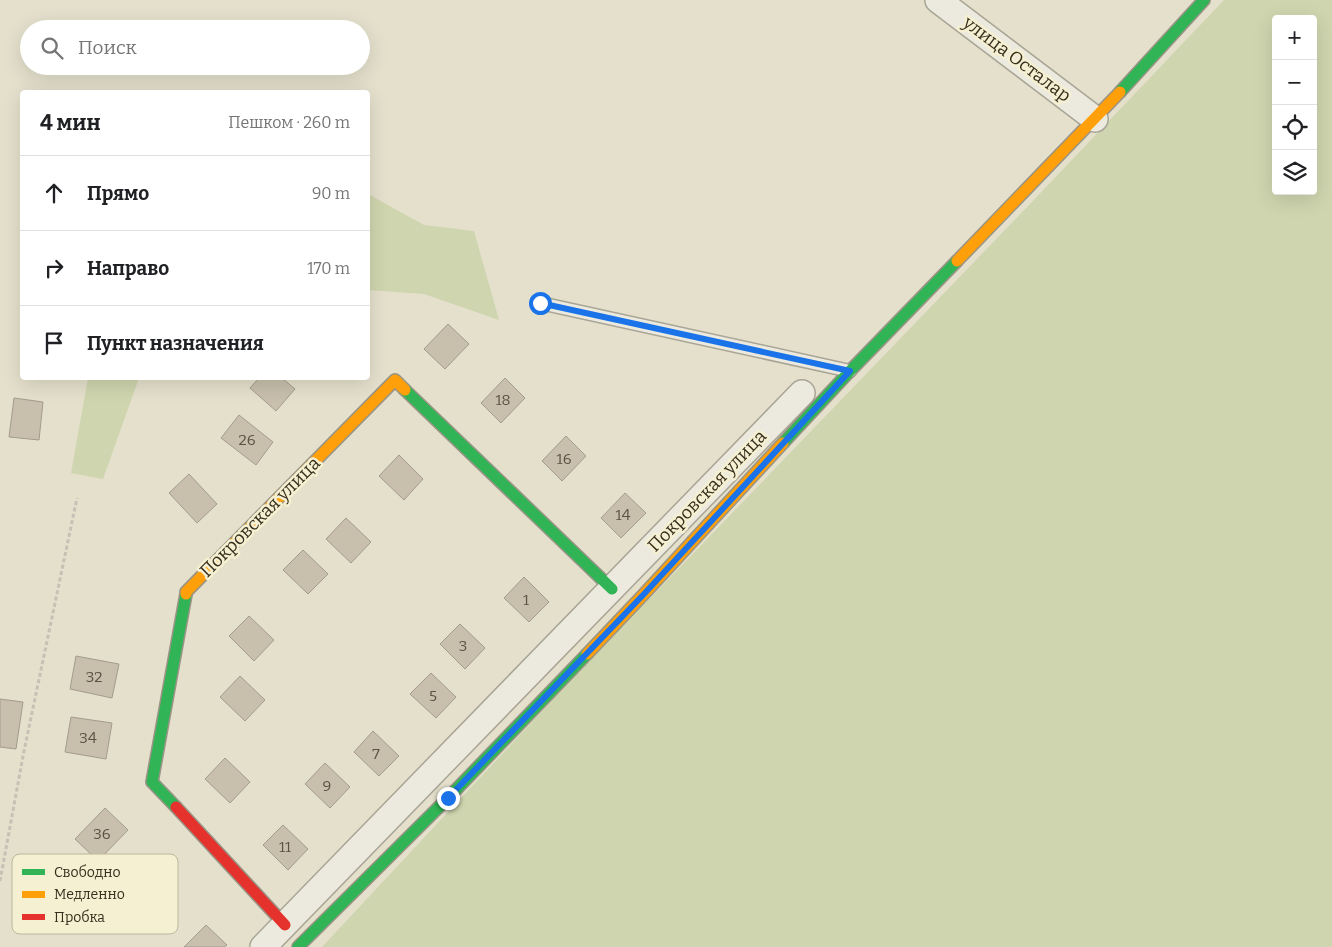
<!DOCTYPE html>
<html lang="ru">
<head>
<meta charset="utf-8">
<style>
  body { margin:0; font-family:Bitter,serif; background:#f2f2f2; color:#202124 }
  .controls { position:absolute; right:15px; top:15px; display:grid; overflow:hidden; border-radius:5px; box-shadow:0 5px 20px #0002 }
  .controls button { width:45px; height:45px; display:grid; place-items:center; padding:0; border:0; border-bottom:1px solid #e0e0e0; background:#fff; color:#202124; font:25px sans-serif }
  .stop { position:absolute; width:15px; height:15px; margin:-11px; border:4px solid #1a73e8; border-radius:50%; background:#fff }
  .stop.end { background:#1a73e8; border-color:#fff; box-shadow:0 1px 5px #0008 }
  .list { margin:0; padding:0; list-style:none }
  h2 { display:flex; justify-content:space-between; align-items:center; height:65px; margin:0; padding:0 20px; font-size:21px }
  h2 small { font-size:16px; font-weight:400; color:#757577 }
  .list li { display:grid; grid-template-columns:32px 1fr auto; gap:15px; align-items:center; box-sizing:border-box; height:75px; padding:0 20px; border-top:1px solid #e0e0e0 }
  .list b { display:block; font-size:19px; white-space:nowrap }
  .list em { font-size:16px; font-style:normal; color:#757577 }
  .icon { flex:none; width:28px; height:28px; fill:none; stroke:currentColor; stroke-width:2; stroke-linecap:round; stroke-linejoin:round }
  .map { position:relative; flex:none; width:1332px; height:947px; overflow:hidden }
  .search { position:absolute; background:#fff; box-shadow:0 5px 20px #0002; left:20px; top:20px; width:350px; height:55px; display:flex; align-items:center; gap:12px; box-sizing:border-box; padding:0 18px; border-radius:28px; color:#757577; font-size:19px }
  .panel { position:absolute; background:#fff; box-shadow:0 5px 20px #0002; left:20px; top:90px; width:350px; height:290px; border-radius:5px }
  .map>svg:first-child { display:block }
  .green { fill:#cfd5ae; fill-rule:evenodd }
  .building { fill:#c8bfad; stroke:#a49c8b }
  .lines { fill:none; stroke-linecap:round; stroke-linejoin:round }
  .lane-casing { stroke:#a9a596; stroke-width:15 }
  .street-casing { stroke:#a9a596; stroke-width:28 }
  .fast-casing { stroke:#999486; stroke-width:14 }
  .slow-casing { stroke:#999486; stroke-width:14 }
  .jam-casing { stroke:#999486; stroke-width:14 }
  .path { stroke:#c5c1b5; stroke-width:3; stroke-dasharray:4 2.5; stroke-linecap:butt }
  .lane { stroke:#eceade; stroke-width:12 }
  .street { stroke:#eceade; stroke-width:25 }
  .fast { stroke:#30b455; stroke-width:11 }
  .slow { stroke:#ff9f0a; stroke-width:11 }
  .jam { stroke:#e5322d; stroke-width:11 }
  .route { stroke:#1a73e8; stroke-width:6 }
  .labels { text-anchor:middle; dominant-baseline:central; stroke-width:5; stroke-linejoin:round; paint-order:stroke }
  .number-label { font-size:15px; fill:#5c5242 }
  .street-label { font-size:18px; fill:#382e1e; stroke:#f5f0d2 }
  .key { fill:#f5f0d2; stroke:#bcb69c; stroke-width:1 }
  .key-label { font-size:14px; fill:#382e1e }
</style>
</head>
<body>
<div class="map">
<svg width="1332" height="947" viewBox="0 0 1332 947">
  <rect width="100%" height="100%" fill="#e4e0cc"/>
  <g class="green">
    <path d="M1224 0H1332V947H322L575 676 1029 205ZM1276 19H1313V191H1276Z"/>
    <path d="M368 194 424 225 474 231 499 320 424 294 368 290Z"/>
    <path d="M88 378H139L103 479 71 473Z"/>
  </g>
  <g class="building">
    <path d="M448 324 469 344 445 369 424 349Z"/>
    <path d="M259 378H282L295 389 276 411 250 388Z"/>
    <path d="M505 378 525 398 501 423 481 403Z"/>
    <path d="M14 398 43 402 39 440 9 437Z"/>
    <path d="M239 415 273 442 256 465 221 438Z"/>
    <path d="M566 436 586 456 562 481 542 461Z"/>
    <path d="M399 455 423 479 404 500 379 476Z"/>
    <path d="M189 474 217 504 197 523 169 493Z"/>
    <path d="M625 493 646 513 621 538 601 518Z"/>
    <path d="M346 518 371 542 351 563 326 539Z"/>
    <path d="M303 550 328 574 308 594 283 570Z"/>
    <path d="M524 577 549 602 529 622 504 598Z"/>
    <path d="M249 616 274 640 254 661 229 636Z"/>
    <path d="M460 624 485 648 465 669 440 644Z"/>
    <path d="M76 656 119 664 112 698 70 689Z"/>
    <path d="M431 673 456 697 436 718 410 694Z"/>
    <path d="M240 676 265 700 245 721 220 697Z"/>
    <path d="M0 699 23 702 16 749 0 747Z"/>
    <path d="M71 717 112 723 106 759 65 752Z"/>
    <path d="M373 731 399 756 379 776 354 752Z"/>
    <path d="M225 758 250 782 230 803 205 779Z"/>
    <path d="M325 763 350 787 330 808 305 784Z"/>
    <path d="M105 808 128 830 98 861 75 839Z"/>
    <path d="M283 825 308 849 288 870 263 845Z"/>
    <path d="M206 925 227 945 224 947H184Z"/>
  </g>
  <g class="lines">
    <defs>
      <path id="lane" d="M540 303 850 371"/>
      <g id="street">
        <path d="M938 0 1095 119"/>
        <path d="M263 947 802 393"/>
      </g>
      <g id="fast">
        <path d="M1120 92 1204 0"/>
        <path d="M405 390 612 589"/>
        <path d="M783 443 850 371 957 261"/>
        <path d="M176 807 152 782 186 594"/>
        <path d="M298 947 448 798 587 654"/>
      </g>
      <g id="slow">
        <path d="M957 261 1120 92"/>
        <path d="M186 594V592L395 380 405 390"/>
        <path d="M587 654 644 594 783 443"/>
      </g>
      <path id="jam" d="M176 807 285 925"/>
    </defs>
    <use href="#lane" class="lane-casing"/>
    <use href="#street" class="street-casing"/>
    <use href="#fast" class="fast-casing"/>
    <use href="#slow" class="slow-casing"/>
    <use href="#jam" class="jam-casing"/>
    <path class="path" d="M0 881 24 751 77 498"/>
    <use href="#lane" class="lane"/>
    <use href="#street" class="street"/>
    <use href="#fast" class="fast"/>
    <use href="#slow" class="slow"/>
    <use href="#jam" class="jam"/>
  </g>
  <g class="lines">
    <path class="route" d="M448 798 644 594 850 371 540 303"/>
  </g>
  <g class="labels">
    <g class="number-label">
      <text x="503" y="400">18</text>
      <text x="247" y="440">26</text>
      <text x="564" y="459">16</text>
      <text x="623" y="515">14</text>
      <text x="526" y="600">1</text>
      <text x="463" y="646">3</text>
      <text x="94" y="677">32</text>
      <text x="433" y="696">5</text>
      <text x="88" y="738">34</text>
      <text x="376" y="754">7</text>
      <text x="327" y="786">9</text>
      <text x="102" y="834">36</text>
      <text x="285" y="847">11</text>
    </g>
    <g class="street-label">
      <text transform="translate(1017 59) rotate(37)">улица Осталар</text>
      <text transform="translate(707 491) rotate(-46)">Покровская улица</text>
      <text transform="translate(260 517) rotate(-45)">Покровская улица</text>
    </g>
  </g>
  <rect x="12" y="854" width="166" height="80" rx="8" class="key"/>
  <rect x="22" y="869" width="23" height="6" fill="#30b455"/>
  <rect x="22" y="891" width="23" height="7" fill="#ff9f0a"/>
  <rect x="22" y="914" width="23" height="6" fill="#e5322d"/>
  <g class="key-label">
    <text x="54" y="877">Свободно</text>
    <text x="54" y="899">Медленно</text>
    <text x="54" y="922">Пробка</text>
  </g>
</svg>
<div class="controls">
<button>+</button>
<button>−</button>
<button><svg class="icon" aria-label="locate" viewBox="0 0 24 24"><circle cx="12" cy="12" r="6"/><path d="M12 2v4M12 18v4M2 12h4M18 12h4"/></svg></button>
<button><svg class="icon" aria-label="layers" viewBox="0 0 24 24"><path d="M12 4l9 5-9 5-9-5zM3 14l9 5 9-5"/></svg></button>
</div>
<div class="stop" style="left:540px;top:303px"></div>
<div class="stop end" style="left:448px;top:798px"></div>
<div class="search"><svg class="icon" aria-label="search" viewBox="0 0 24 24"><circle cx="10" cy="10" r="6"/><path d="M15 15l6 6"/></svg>Поиск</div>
<section class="panel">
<h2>4 мин<small>Пешком · 260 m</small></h2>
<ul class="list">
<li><svg class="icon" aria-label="ahead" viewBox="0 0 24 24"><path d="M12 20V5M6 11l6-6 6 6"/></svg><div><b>Прямо</b></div><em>90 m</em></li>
<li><svg class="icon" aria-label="right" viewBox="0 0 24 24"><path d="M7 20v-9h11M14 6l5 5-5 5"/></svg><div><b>Направо</b></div><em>170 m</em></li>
<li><svg class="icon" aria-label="arrive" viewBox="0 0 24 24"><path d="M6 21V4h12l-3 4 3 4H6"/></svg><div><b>Пункт назначения</b></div></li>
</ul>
</section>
</div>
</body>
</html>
